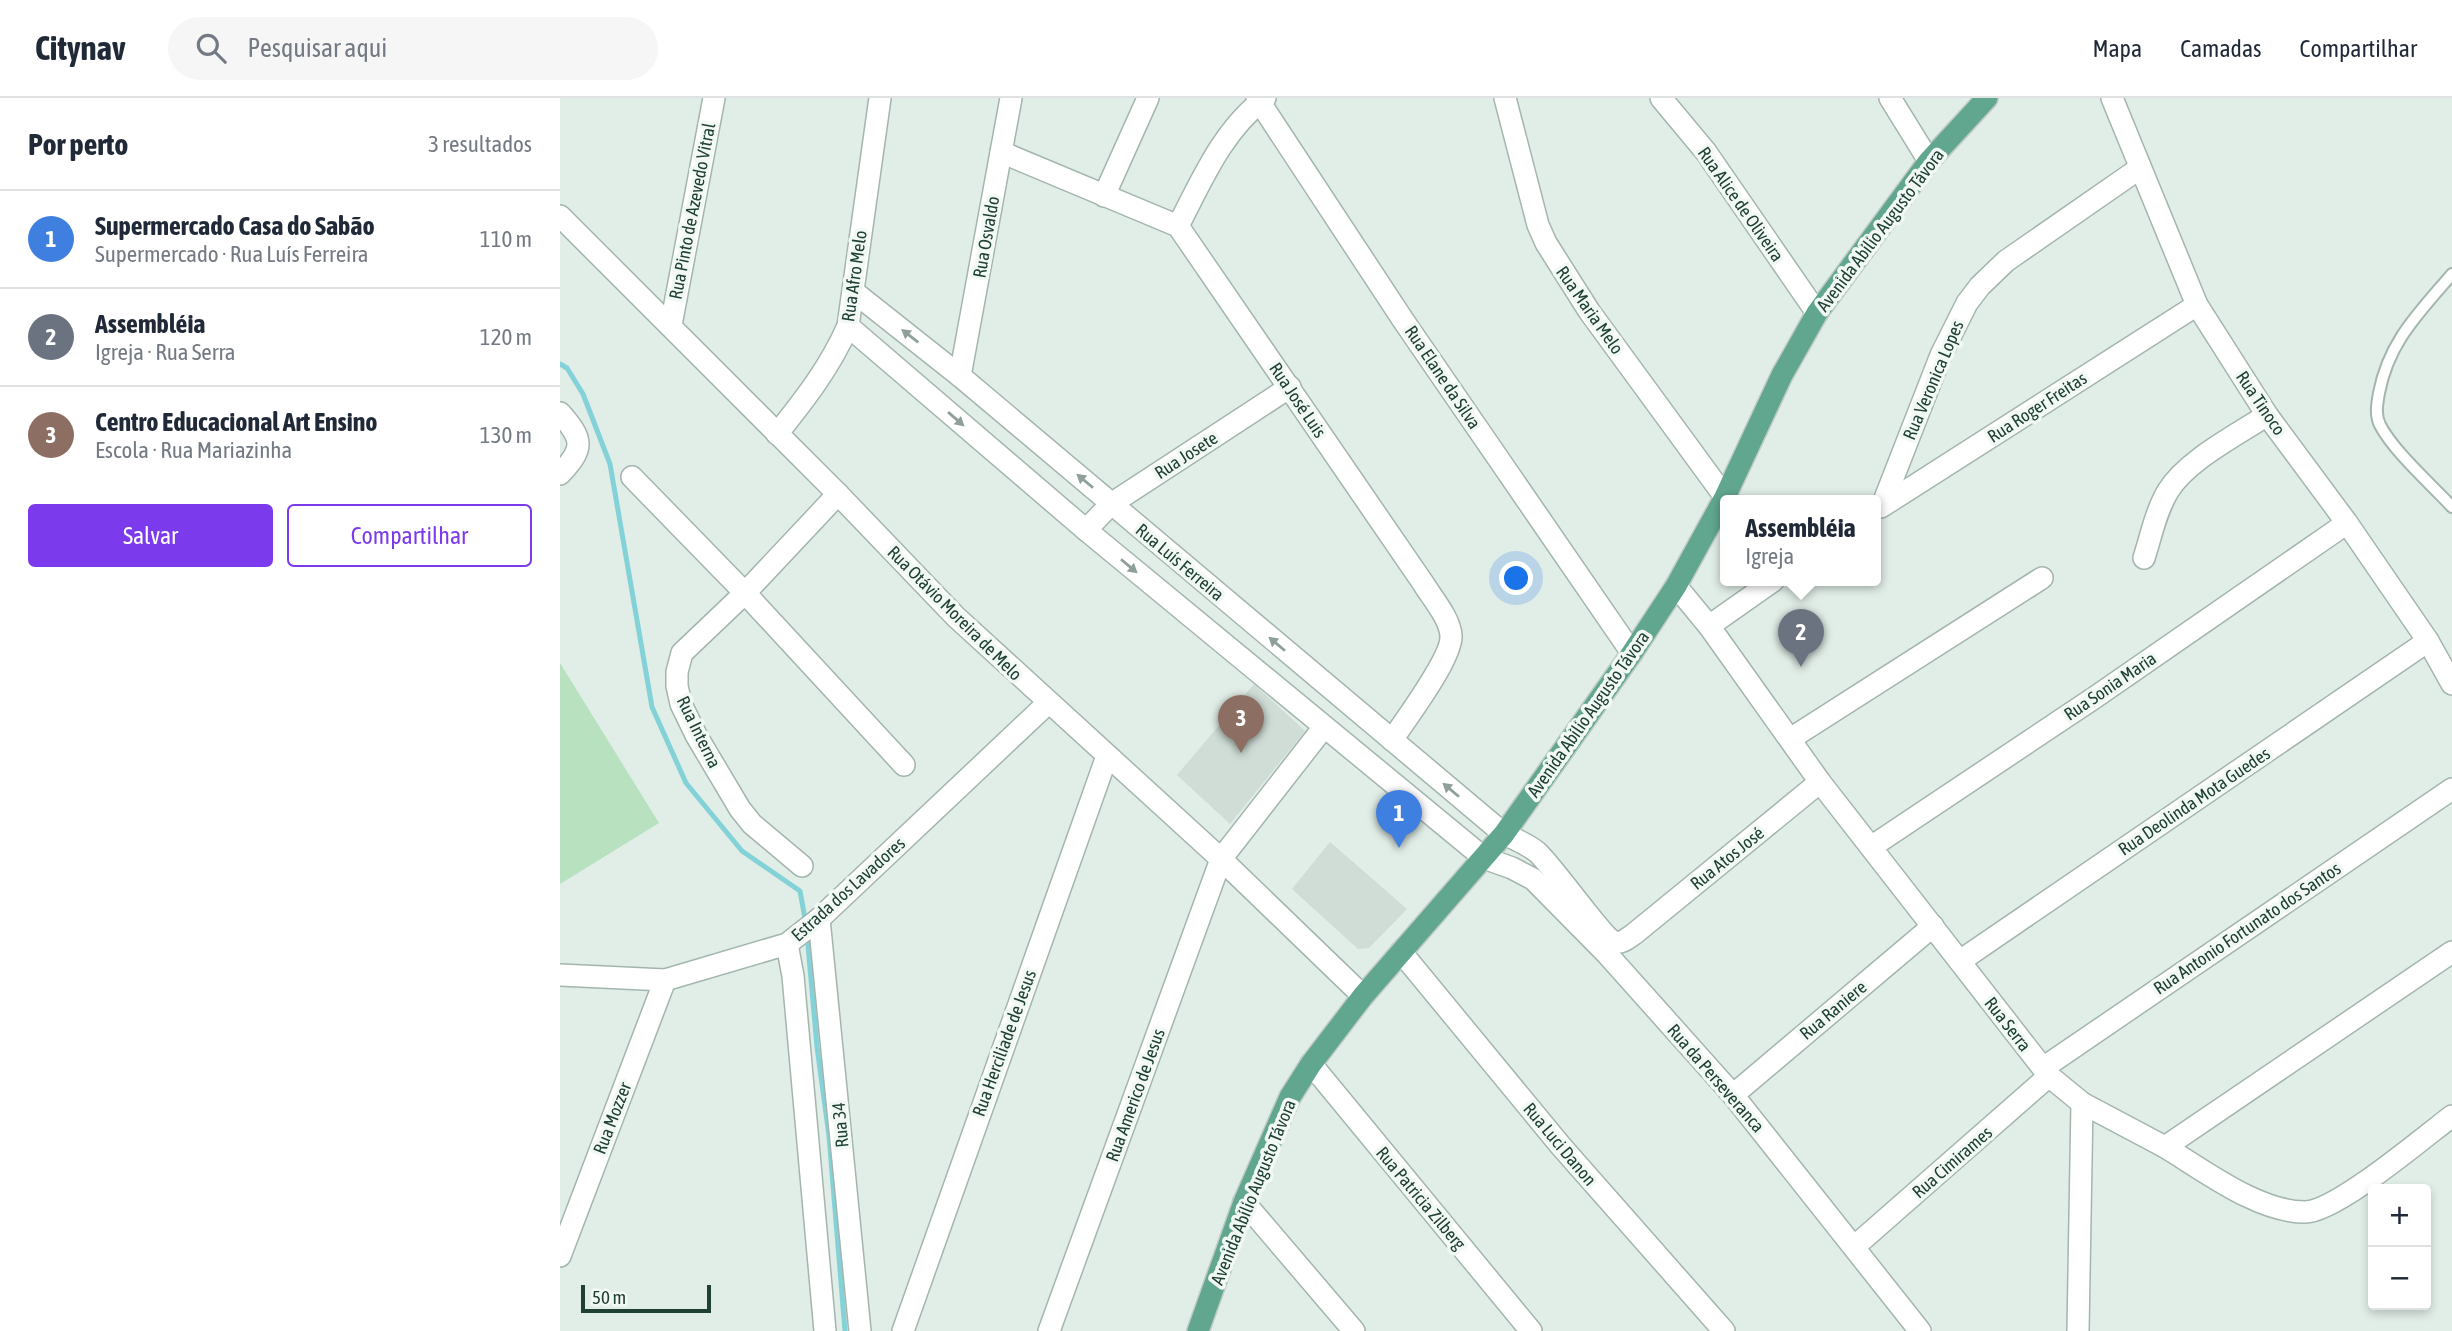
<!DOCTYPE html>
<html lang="pt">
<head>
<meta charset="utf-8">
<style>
  body { margin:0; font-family:"Asap Condensed",sans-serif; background:#f6f6f7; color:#1f2937 }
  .controls { position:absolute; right:21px; bottom:21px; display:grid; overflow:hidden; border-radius:7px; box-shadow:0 4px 10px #0003 }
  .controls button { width:63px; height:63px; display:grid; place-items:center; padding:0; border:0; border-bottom:2px solid #e0e1e3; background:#fff; color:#1f2937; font:35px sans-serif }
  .scale { position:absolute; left:21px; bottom:18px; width:130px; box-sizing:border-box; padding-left:7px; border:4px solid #1f4035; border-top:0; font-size:19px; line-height:24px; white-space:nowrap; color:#1f4035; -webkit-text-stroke:5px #f2f9f5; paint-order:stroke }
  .you { position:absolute; left:957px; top:481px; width:24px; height:24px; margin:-18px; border:5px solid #fff; border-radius:50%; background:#1a73e8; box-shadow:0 0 0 10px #1a73e833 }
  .badge { display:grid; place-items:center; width:46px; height:46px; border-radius:50%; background:#7c3aed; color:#fff; font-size:23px; font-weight:700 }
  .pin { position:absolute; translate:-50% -58px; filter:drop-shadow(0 2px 4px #0008) }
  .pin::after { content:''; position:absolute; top:37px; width:24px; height:21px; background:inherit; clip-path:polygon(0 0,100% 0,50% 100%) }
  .popup { position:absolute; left:1160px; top:397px; width:161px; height:91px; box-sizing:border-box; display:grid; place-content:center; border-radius:7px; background:#fff; filter:drop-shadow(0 2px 5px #0005); font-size:23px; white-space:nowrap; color:#747a83 }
  .popup b { font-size:26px; color:#1f2937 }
  .popup::after { content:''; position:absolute; left:50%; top:100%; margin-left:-14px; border:14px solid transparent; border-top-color:#fff }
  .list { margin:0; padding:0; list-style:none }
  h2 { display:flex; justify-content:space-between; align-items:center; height:91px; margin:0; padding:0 28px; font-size:30px }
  h2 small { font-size:23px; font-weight:400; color:#747a83 }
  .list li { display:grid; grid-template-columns:46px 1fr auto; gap:21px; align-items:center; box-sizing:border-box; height:98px; padding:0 28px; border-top:2px solid #e0e1e3 }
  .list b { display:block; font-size:26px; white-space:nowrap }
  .list p { margin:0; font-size:23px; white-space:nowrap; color:#747a83 }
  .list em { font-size:23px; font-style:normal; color:#747a83 }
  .actions { display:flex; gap:14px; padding:21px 28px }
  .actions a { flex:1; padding:16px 0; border:2px solid #7c3aed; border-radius:7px; text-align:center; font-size:24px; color:#7c3aed }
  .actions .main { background:#7c3aed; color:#fff }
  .icon { flex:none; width:38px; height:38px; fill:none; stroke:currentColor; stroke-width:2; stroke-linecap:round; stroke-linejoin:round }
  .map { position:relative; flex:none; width:1892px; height:1233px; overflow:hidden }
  header { display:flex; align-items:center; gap:42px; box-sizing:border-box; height:98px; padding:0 35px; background:#fff; border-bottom:2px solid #e0e1e3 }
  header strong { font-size:33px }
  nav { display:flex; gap:38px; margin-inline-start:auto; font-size:24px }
  .search { width:490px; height:63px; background:#f6f6f7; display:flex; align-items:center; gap:18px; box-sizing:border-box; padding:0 24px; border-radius:38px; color:#747a83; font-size:26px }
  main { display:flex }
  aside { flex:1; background:#fff }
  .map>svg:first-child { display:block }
  .built { fill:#cfddd6 }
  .green { fill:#b8e1c0 }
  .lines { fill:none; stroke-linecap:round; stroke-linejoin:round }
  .stream { stroke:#83d2d8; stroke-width:5 }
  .service-casing { stroke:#a3b6ae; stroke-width:14 }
  .minor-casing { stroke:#a3b6ae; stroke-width:24 }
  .tertiary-casing { stroke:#a3b6ae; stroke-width:24 }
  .primary-casing { stroke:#c0cac6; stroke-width:24 }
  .service { stroke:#fff; stroke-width:10 }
  .minor { stroke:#fff; stroke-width:21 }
  .tertiary { stroke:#fff; stroke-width:21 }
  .primary { stroke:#61a790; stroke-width:21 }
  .oneway { fill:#8fa09a }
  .labels { text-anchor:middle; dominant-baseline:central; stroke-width:7; stroke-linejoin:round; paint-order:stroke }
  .street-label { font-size:18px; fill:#1f4035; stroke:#f2f9f5 }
</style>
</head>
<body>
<header>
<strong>Citynav</strong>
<div class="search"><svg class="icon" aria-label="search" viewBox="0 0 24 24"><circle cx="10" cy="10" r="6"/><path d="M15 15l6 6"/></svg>Pesquisar aqui</div>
<nav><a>Mapa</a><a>Camadas</a><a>Compartilhar</a></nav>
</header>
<main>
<aside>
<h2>Por perto<small>3 resultados</small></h2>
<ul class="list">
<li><span class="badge" style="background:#3f7fe0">1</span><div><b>Supermercado Casa do Sabão</b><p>Supermercado · Rua Luís Ferreira</p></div><em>110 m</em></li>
<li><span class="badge" style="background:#6b7280">2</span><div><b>Assembléia</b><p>Igreja · Rua Serra</p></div><em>120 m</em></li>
<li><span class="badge" style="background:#8d6e63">3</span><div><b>Centro Educacional Art Ensino</b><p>Escola · Rua Mariazinha</p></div><em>130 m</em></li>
</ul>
<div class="actions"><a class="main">Salvar</a><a>Compartilhar</a></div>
</aside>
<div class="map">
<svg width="1892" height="1233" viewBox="0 0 1892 1233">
  <rect width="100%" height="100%" fill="#e1ede7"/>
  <g class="built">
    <path d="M694 586 745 633 670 726 617 677Z"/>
    <path d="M770 744 847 811 809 850 798 851 732 791Z"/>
  </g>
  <path class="green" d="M0 565 99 725 0 786Z"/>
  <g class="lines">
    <g class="stream">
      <path d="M0 266 7 270 23 296 50 366 92 609 126 685 182 753 240 793 246 826"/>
      <path d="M247 836 257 949 269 1038 285 1233"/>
    </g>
    <defs>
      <path id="service" d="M1892 176C1859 215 1829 243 1819 295 1817 306 1815 317 1820 327 1834 354 1871 386 1892 409"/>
      <g id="minor">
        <path d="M697 0 843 222 1072 555"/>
        <path d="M945 0 978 127 986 145 1029 213 1165 399"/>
        <path d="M1101 0 1146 54 1257 215"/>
        <path d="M1330 0 1369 63"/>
        <path d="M1552 0 1637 207 1707 317 1787 425 1868 543 1892 586"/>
        <path d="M441 54 618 128 863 485C872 500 890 520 891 538 892 560 846 621 832 642"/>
        <path d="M544 98 588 0"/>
        <path d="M618 128C642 82 662 33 705 0"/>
        <path d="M294 194 400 278 944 736C955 741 967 746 977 754 994 769 1043 841 1055 844 1062 846 1069 839 1074 836L1260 684"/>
        <path d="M111 227 154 0"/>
        <path d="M288 228 526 432 924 760 952 770 973 781 1047 856 1173 997 1360 1233"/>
        <path d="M400 278 451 0"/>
        <path d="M0 315C23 341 25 350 0 376"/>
        <path d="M217 336C245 301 270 269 288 228L320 0"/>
        <path d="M72 379 185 495 344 667"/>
        <path d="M1322 408 1381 257 1407 205 1420 188 1446 163 1580 70"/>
        <path d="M1321 409 1637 207"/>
        <path d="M526 432 551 406 730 289"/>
        <path d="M1584 460C1591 438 1596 413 1608 393 1627 362 1677 337 1707 317"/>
        <path d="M1116 488 1149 528 1260 684 1489 978 1522 1005 1605 1049 1892 854"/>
        <path d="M1149 528 1213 483"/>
        <path d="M1230 641 1482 480"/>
        <path d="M1311 749 1534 600 1787 425"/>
        <path d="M242 768 192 726 180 711 136 637 121 606 117 588V574L122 555 185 495 278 396"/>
        <path d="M259 821 300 1233"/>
        <path d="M227 846 233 878 265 1233"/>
        <path d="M841 854 1000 1047 1164 1233"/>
        <path d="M1400 863 1868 543"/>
        <path d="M0 877 105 882 227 846 259 821 488 605"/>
        <path d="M751 966 971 1233"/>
        <path d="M1483 970 1892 691"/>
        <path d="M1173 997 1373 828"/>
        <path d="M1605 1049C1645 1073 1698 1114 1745 1114 1776 1114 1864 1039 1892 1018"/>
        <path d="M684 1104 794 1233"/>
        <path d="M1294 1149 1489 978"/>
        <path d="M0 1158 105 882"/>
        <path d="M343 1233 547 658"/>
        <path d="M489 1233 661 761 764 629"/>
        <path d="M1518 1233 1522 1005"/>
      </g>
      <path id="tertiary" d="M0 118 278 396 396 519 661 761 803 898"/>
      <path id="primary" d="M638 1233 684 1104 730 999 751 966 803 898 944 736 1072 555 1116 488 1165 399 1222 277 1257 215 1369 63 1427 0"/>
    </defs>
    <use href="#service" class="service-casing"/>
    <use href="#minor" class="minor-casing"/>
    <use href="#tertiary" class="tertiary-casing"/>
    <use href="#primary" class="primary-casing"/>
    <use href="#service" class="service"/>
    <use href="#minor" class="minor"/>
    <use href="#tertiary" class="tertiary"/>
    <use href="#primary" class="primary"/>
  </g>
  <defs><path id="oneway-solid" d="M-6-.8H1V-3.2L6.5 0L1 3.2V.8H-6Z" transform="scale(1.75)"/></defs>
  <g class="oneway">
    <use href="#oneway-solid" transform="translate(350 238) rotate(-142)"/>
    <use href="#oneway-solid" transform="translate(396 321) rotate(41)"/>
    <use href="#oneway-solid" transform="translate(525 383) rotate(-140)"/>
    <use href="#oneway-solid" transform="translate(569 468) rotate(40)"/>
    <use href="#oneway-solid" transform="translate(717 546) rotate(-140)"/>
    <use href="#oneway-solid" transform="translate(891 692) rotate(-140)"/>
  </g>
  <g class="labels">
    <g class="street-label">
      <text transform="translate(1181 106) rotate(55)">Rua Alice de Oliveira</text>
      <text transform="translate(132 113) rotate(-79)">Rua Pinto de Azevedo Vitral</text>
      <text transform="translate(1320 132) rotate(-53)">Avenida Abílio Augusto Távora</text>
      <text transform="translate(426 139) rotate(-80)">Rua Osvaldo</text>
      <text transform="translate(294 178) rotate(-82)">Rua Afro Melo</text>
      <text transform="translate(1030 212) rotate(55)">Rua Maria Melo</text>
      <text transform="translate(883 279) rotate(56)">Rua Elane da Silva</text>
      <text transform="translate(1373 282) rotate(-67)">Rua Veronica Lopes</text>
      <text transform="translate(738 302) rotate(56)">Rua José Luis</text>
      <text transform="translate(1701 305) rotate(56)">Rua Tinoco</text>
      <text transform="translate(1477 309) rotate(-33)">Rua Roger Freitas</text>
      <text transform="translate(626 357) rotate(-33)">Rua Josete</text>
      <text transform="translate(620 464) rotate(40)">Rua Luís Ferreira</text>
      <text transform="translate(395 515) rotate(45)">Rua Otávio Moreira de Melo</text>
      <text transform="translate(1550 588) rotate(-34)">Rua Sonia Maria</text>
      <text transform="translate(1028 616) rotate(-55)">Avenida Abílio Augusto Távora</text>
      <text transform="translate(139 634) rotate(64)">Rua Interna</text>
      <text transform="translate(1634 703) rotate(-34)">Rua Deolinda Mota Guedes</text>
      <text transform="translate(1167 760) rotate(-39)">Rua Atos José</text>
      <text transform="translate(288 791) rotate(-42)">Estrada dos Lavadores</text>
      <text transform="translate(1687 830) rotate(-34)">Rua Antonio Fortunato dos Santos</text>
      <text transform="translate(1273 912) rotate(-40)">Rua Raniere</text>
      <text transform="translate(1448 926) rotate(52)">Rua Serra</text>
      <text transform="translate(444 945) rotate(-70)">Rua Herciliade de Jesus</text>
      <text transform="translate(1156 980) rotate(49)">Rua da Perseveranca</text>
      <text transform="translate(575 997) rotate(-70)">Rua Americo de Jesus</text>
      <text transform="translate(52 1020) rotate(-69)">Rua Mozzer</text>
      <text transform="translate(280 1027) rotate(-95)">Rua 34</text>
      <text transform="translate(1000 1046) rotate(50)">Rua Luci Danon</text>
      <text transform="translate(1392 1064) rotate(-41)">Rua Cimirames</text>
      <text transform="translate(693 1094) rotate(-68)">Avenida Abílio Augusto Távora</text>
      <text transform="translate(861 1100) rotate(50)">Rua Patricia Zilberg</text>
    </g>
  </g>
</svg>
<div class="controls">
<button>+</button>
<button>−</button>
</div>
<div class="scale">50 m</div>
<div class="you"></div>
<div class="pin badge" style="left:839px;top:750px;background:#3f7fe0">1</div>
<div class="pin badge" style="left:1241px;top:569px;background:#6b7280">2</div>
<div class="popup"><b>Assembléia</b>Igreja</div>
<div class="pin badge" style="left:681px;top:655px;background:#8d6e63">3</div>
</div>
</main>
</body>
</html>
